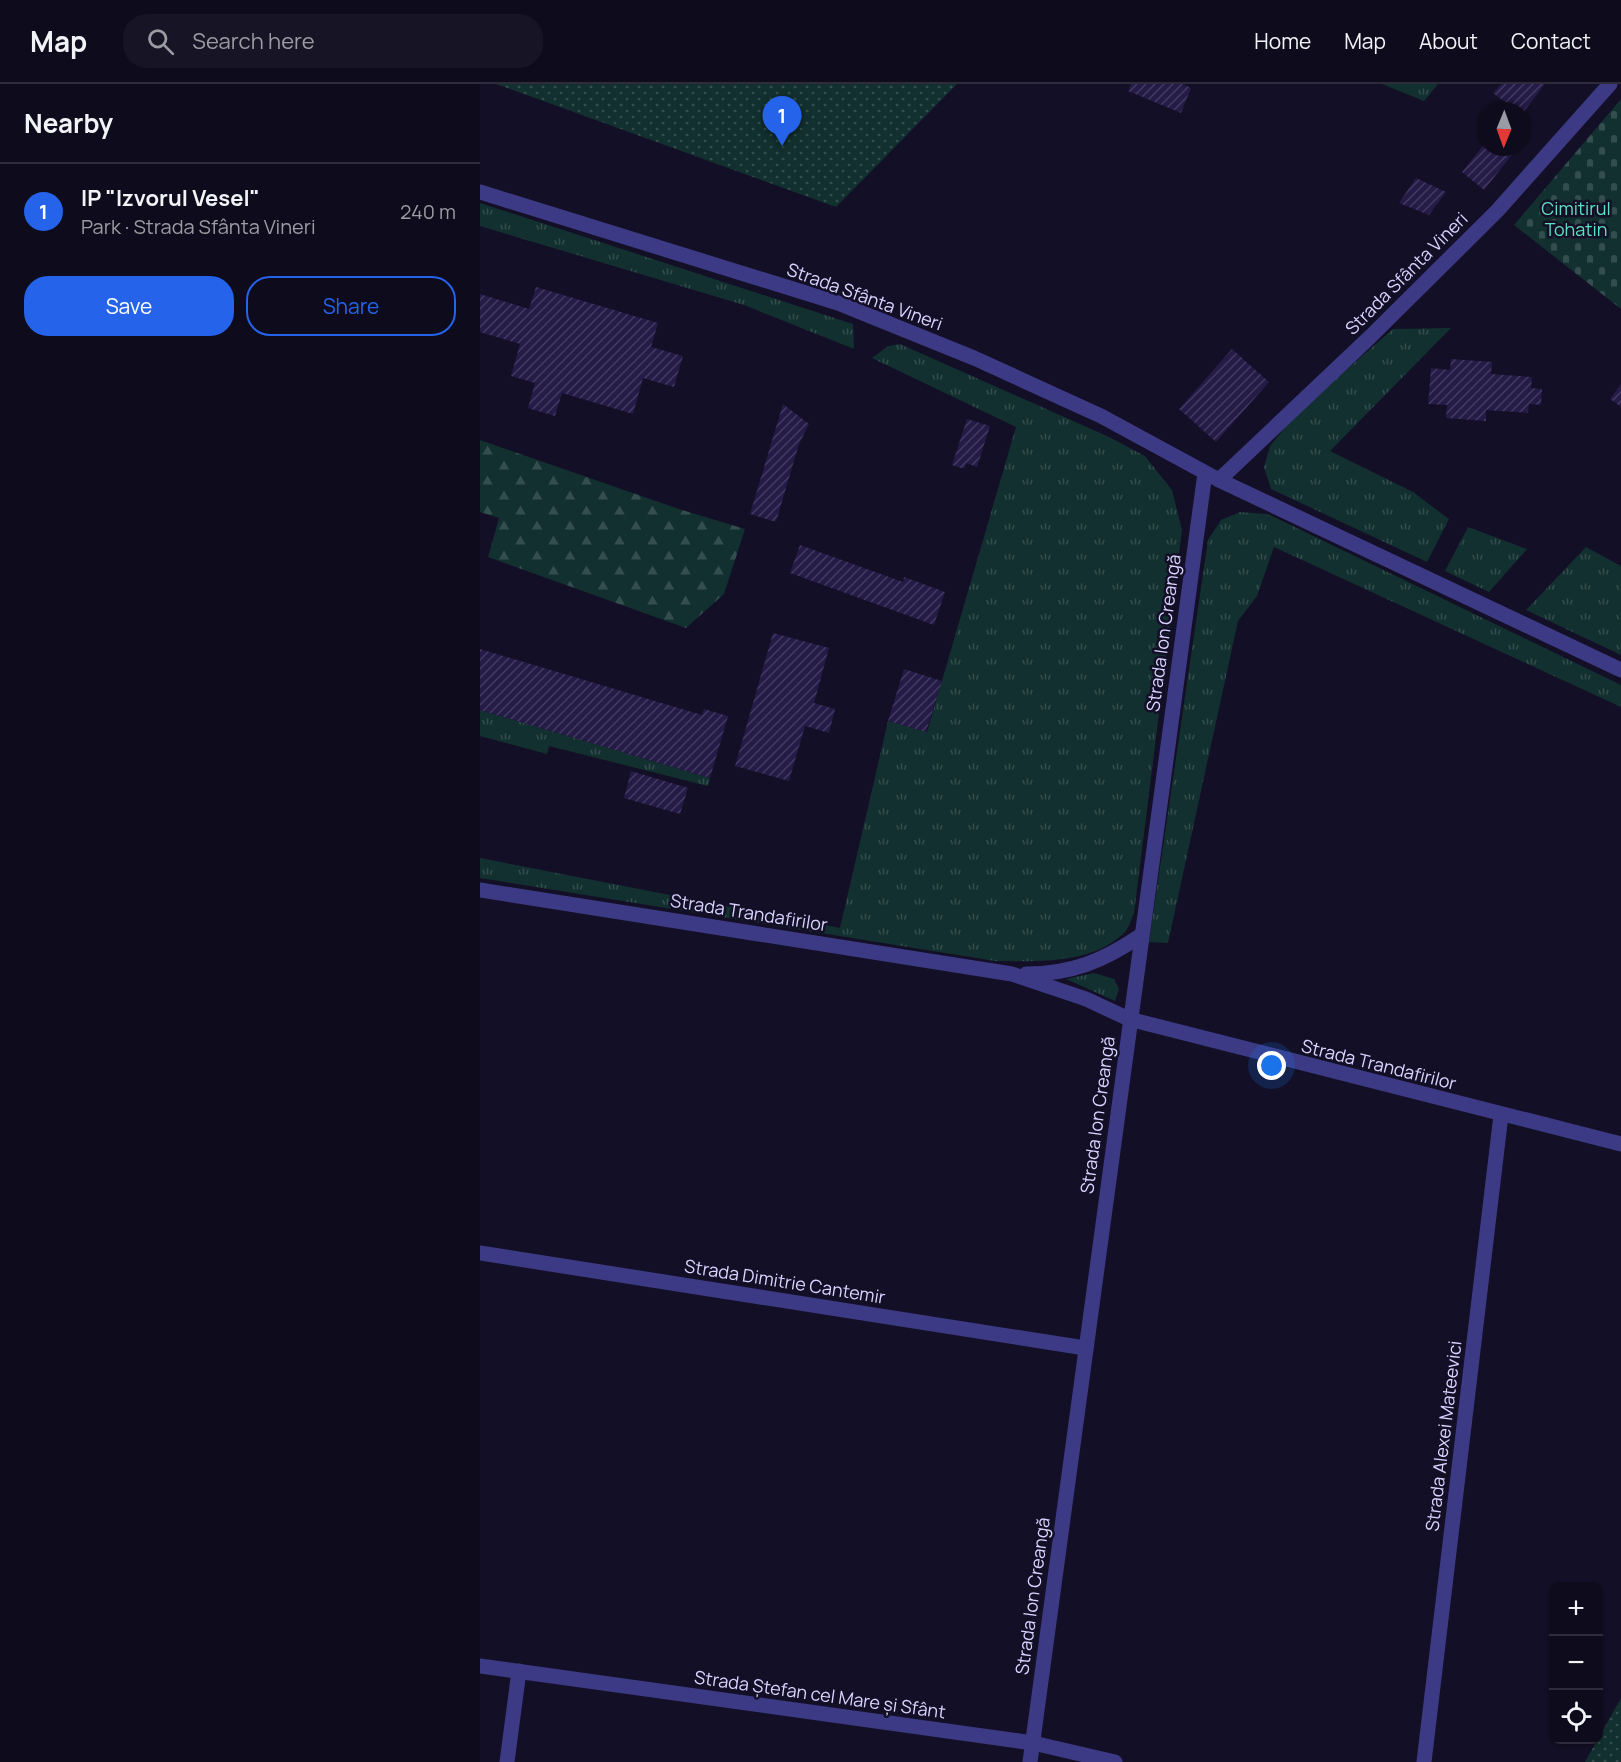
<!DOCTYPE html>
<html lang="en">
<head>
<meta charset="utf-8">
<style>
  body { margin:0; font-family:Manrope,sans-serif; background:#171425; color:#f1f3f6 }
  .controls { position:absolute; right:18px; bottom:18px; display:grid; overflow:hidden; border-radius:12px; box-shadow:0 2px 4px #0004 }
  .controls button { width:54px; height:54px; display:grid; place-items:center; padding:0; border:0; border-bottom:2px solid #2e2b3b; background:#0e0b1c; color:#f1f3f6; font:30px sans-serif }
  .compass { position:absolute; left:997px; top:18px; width:54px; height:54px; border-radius:50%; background:#0e0b1c; box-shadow:0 2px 4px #0004; rotate:181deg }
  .you { position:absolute; left:792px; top:982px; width:21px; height:21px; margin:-15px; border:4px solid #fff; border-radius:50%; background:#1a73e8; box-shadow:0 0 0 9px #1a73e833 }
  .badge { display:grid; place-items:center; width:39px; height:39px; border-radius:50%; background:#2563eb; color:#fff; font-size:20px; font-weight:700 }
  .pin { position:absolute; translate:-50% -50px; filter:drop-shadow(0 2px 3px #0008) }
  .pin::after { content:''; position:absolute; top:32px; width:21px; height:18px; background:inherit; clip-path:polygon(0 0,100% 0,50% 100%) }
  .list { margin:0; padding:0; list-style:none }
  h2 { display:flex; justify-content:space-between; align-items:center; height:78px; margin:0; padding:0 24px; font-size:26px }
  h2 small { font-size:20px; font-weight:400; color:#9b9ba3 }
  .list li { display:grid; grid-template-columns:39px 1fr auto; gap:18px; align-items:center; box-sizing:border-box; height:96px; padding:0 24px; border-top:2px solid #2e2b3b }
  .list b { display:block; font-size:22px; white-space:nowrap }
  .list p { margin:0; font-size:20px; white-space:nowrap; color:#9b9ba3 }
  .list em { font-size:20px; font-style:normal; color:#9b9ba3 }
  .actions { display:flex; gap:12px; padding:18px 24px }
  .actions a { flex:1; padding:14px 0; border:2px solid #2563eb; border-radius:24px; text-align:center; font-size:21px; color:#2563eb }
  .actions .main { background:#2563eb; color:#fff }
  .icon { flex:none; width:33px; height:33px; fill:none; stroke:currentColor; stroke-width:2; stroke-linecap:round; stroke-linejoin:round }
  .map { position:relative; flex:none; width:1141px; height:1678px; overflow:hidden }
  header { display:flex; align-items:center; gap:36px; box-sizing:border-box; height:84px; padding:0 30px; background:#0e0b1c; border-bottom:2px solid #2e2b3b }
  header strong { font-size:28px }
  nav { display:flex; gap:33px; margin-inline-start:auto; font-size:21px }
  .search { width:420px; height:54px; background:#171425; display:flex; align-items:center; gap:15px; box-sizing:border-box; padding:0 21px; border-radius:24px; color:#9b9ba3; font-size:22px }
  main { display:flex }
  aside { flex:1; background:#0e0b1c }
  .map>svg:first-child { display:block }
  .grass { fill:url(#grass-tufts) }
  .forest { fill:url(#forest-firs) }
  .cemetery { fill:url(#cemetery-stones) }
  .garden { fill:url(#garden-dots) }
  .building { fill:url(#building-hatch) }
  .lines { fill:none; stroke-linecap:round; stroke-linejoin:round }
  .minor { stroke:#3d3a85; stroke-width:15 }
  .labels { text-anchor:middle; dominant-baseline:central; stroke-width:5; stroke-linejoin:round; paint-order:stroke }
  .park-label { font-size:18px; fill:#5fe0c0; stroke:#130f26 }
  .street-label { font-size:18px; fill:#d9d4ff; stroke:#130f26 }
</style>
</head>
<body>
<header>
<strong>Map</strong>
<div class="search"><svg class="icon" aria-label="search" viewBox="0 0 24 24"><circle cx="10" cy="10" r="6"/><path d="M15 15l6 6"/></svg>Search here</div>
<nav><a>Home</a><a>Map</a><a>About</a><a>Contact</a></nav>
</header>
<main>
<aside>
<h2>Nearby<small></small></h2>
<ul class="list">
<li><span class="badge">1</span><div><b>IP &quot;Izvorul Vesel&quot;</b><p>Park · Strada Sfânta Vineri</p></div><em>240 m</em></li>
</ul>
<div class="actions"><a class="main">Save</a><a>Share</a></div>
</aside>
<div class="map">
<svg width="1141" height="1678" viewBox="0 0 1141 1678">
  <defs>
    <pattern id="grass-tufts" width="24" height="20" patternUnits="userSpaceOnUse" patternTransform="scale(1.5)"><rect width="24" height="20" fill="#12302f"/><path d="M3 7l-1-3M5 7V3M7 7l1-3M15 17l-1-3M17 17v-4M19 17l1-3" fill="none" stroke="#344d4e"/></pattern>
    <pattern id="forest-firs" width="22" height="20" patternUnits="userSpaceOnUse" patternTransform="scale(1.5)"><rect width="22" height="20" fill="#12302f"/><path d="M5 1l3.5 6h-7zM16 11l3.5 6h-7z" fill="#344d4e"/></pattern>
    <pattern id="cemetery-stones" width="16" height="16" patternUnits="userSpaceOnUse" patternTransform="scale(1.5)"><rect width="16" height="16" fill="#12302f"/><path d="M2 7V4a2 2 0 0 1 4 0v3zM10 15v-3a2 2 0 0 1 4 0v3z" fill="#344d4e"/></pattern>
    <pattern id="garden-dots" width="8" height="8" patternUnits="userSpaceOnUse" patternTransform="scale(1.5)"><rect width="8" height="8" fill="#12302f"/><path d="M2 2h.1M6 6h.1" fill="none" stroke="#344d4e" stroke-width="1.8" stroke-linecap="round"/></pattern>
    <pattern id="building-hatch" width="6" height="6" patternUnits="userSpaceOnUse" patternTransform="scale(1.5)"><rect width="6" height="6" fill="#241b47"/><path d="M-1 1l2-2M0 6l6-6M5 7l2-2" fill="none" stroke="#433b63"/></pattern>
  </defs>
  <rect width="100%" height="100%" fill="#130f26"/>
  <g class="grass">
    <path d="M902 0H958L944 17Z"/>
    <path d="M0 119 373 240 374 265 264 221 0 142Z"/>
    <path d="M971 244 850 367 933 408 969 435 947 478 791 405 784 383 790 362 817 329 913 245Z"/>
    <path d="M420 260 629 353 665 372 692 406 702 446 654 829C651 836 648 846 643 850 609 881 557 877 515 877L0 794V774L360 844 408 637 447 648 536 343 392 274 408 262Z"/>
    <path d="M760 428 788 430 1141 601V623L794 463 777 512 758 537 688 859 669 858 728 456 741 436Z"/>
    <path d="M988 443 1047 465 1009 508 965 487Z"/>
    <path d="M1106 463 1141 482V571L1046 526Z"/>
    <path d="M0 626 230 694 228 702 69 662 67 670 0 652Z"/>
    <path d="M614 889 634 895 639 905 635 917 586 895Z"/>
  </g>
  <path class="forest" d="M0 356 199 425 265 445 244 510 206 544 8 473 19 434 0 428Z"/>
  <path class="cemetery" d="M1141 15V225L1034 141Z"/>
  <g class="garden">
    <path d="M16 0H477L356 123Z"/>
    <path d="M1141 1614V1678H1105Z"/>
  </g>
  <g class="building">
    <path d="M651 0H702L711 4 701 29 648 7Z"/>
    <path d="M1021 0H1065L1042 30V27H1036L1013 9Z"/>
    <path d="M1006 58V63H1038L1004 106 982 88Z"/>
    <path d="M936 94 966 108 949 131 919 119Z"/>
    <path d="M56 203 178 239 171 263 203 272 194 303 163 294 153 330 82 309 75 332 48 324 55 299 31 292 40 260 0 248V210L49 225Z"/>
    <path d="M752 265 789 298 736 358 699 325Z"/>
    <path d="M971 275 1012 278 1011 290 1052 293 1051 304 1062 305 1061 321 1049 320 1048 329 1006 326V337L966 334 967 321 948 320 951 284 970 286Z"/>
    <path d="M1141 300V323L1130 315Z"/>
    <path d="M303 320 329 340 319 360 296 438 270 430Z"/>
    <path d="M487 335 510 342 497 383 486 379 484 385 472 381Z"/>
    <path d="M320 461 423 498 424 493 465 508 454 541 310 489Z"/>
    <path d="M293 549 349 564 334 619 355 625 349 649 325 642 309 697 255 682Z"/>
    <path d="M0 565 222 631 224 625 248 632 230 694 0 626Z"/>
    <path d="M424 585 462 597 446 648 408 637Z"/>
    <path d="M151 687 208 704 200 730 144 714Z"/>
  </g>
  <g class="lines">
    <g class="minor">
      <path d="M0 108 358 219 494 274 621 332 739 396 1141 586"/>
      <path d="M739 396 890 253 1017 127 1130 0"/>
      <path d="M0 806 532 890 606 915 649 935 1141 1060"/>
      <path d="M546 890C592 890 623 877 660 852"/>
      <path d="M0 1169 605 1264"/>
      <path d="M0 1582 553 1659 635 1678"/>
      <path d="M27 1678 39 1587"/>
      <path d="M550 1678 725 389"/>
      <path d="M944 1678 1021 1031"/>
    </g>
  </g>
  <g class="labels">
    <g class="park-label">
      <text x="1096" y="124">Cimitirul<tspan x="1096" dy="21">Tohatin</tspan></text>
    </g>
    <g class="street-label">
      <text transform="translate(926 189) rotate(-45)">Strada Sfânta Vineri</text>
      <text transform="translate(385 212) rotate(20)">Strada Sfânta Vineri</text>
      <text transform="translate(683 549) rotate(-82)">Strada Ion Creangă</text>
      <text transform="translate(269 828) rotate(9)">Strada Trandafirilor</text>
      <text transform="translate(899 980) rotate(14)">Strada Trandafirilor</text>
      <text transform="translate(617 1031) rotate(-82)">Strada Ion Creangă</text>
      <text transform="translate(305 1197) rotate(9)">Strada Dimitrie Cantemir</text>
      <text transform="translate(963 1352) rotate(-83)">Strada Alexei Mateevici</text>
      <text transform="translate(552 1512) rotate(-82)">Strada Ion Creangă</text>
      <text transform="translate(340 1610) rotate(8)">Strada Ștefan cel Mare și Sfânt</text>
    </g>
  </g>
</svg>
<div class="controls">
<button>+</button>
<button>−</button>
<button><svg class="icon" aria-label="locate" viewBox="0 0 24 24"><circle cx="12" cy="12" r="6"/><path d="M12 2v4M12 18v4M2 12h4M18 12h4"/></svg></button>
</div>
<svg class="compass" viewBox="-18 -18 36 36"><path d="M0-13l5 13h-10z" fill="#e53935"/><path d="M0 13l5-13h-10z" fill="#9b9ba3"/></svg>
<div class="you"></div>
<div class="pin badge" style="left:302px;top:62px">1</div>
</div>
</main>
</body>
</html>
